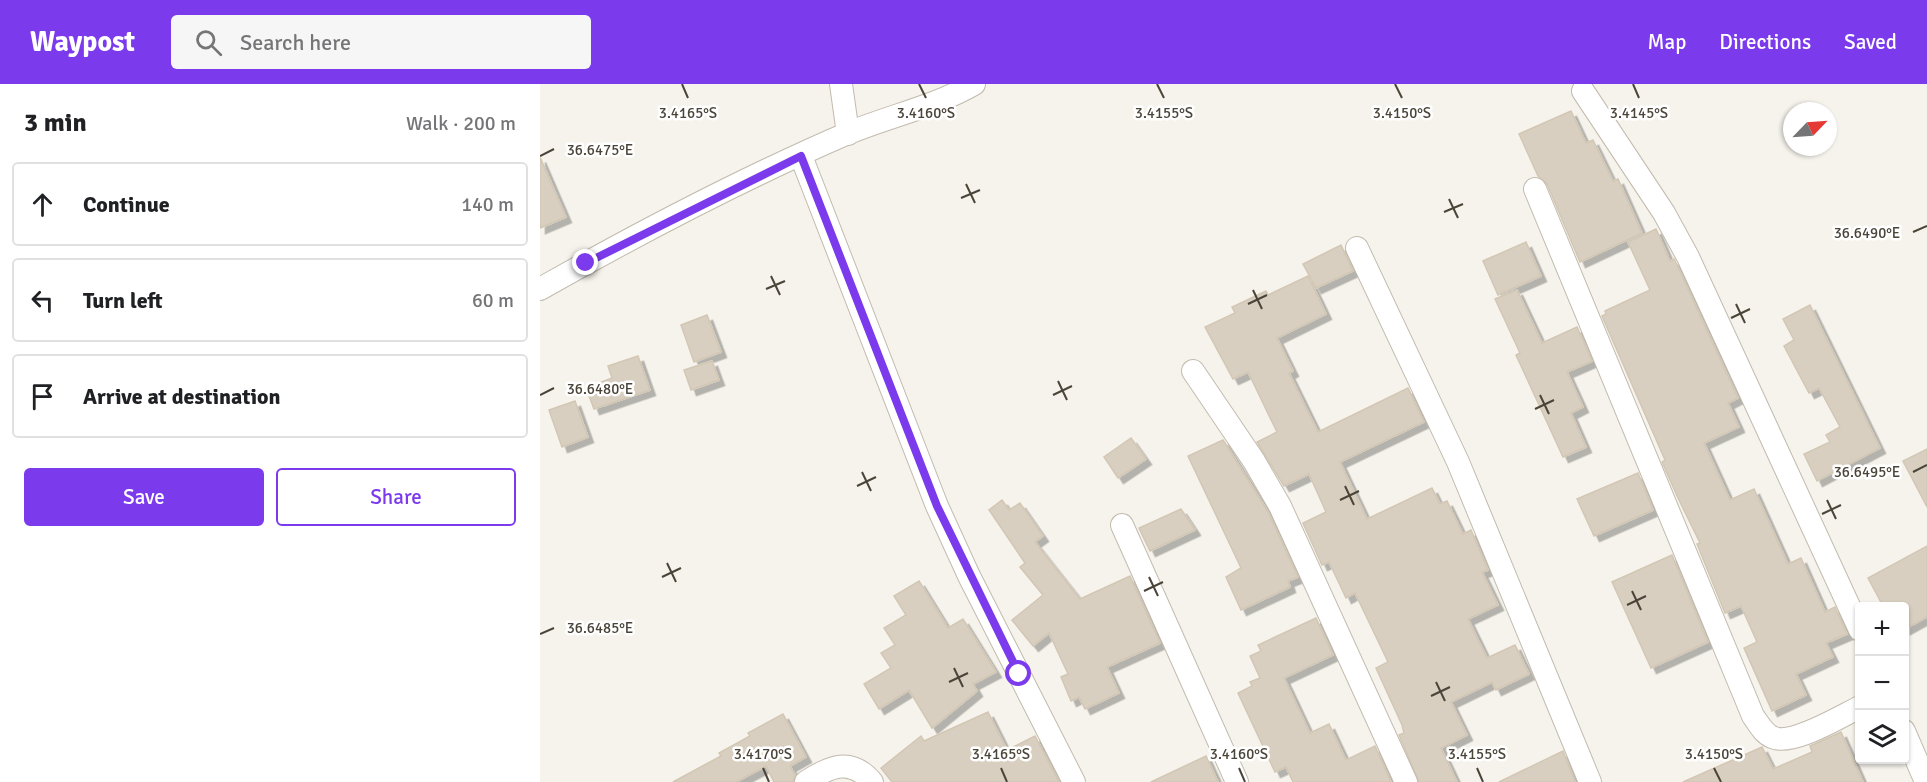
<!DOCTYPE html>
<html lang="en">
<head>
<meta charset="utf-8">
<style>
  body { margin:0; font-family:Signika,sans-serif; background:#f6f6f6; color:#202124 }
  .controls { position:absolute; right:18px; bottom:18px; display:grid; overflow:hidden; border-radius:6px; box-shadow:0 2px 4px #0004 }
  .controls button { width:54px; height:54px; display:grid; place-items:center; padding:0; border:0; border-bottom:2px solid #e0e0e0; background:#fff; color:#202124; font:30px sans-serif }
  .compass { position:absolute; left:1243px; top:18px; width:54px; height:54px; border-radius:50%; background:#fff; box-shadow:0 2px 4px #0004; rotate:65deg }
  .stop { position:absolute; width:18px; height:18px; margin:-14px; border:4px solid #7c3aed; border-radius:50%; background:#fff }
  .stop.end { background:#7c3aed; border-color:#fff; box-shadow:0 2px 6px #0008 }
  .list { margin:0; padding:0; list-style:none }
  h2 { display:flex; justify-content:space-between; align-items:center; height:78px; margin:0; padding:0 24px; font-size:26px }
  h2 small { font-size:20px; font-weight:400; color:#757577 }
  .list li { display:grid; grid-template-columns:39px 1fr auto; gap:18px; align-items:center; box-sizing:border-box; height:84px; margin:0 12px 12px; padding:0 12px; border:2px solid #e0e0e0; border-radius:6px }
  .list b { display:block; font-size:22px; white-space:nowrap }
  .list em { font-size:20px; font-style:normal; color:#757577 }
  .actions { display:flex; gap:12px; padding:18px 24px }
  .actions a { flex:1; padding:14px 0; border:2px solid #7c3aed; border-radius:6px; text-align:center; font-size:21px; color:#7c3aed }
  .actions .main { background:#7c3aed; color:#fff }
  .icon { flex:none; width:33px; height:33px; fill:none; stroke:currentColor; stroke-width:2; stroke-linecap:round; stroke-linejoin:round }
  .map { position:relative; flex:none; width:1387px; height:698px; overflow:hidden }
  header { display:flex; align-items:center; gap:36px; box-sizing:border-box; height:84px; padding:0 30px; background:#7c3aed; color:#fff }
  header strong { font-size:28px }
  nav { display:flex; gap:33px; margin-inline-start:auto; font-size:21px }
  .search { width:420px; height:54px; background:#f6f6f6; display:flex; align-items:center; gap:15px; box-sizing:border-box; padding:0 21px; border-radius:6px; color:#757577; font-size:22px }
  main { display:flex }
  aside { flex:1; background:#fff }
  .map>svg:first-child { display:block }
  .building { fill:#d8cfc1; stroke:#d3c7b4; stroke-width:1.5; filter:url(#shadow) }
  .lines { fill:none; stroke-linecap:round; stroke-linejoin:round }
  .minor-casing { stroke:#c2bbae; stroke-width:24 }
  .minor { stroke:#fff; stroke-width:22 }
  .route { stroke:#7c3aed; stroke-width:8 }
  .ticks { fill:none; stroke:#4b4439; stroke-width:2 }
  .ticks-label { font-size:15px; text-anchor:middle; fill:#4b4439; stroke:#fff; stroke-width:5; stroke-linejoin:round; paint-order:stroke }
</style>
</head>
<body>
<header>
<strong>Waypost</strong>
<div class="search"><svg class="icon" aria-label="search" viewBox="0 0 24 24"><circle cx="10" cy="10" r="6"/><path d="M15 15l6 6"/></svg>Search here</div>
<nav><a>Map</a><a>Directions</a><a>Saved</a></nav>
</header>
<main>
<aside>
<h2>3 min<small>Walk · 200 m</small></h2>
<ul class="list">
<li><svg class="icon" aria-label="ahead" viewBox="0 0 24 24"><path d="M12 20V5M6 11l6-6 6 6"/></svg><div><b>Continue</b></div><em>140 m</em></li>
<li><svg class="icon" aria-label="left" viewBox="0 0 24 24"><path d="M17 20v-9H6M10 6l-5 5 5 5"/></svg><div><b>Turn left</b></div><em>60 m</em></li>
<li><svg class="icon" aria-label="arrive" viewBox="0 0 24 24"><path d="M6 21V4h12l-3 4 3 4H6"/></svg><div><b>Arrive at destination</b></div></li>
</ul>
<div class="actions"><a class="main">Save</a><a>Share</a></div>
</aside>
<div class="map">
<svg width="1387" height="698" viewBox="0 0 1387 698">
  <defs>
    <filter id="shadow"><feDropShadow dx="5.5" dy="5.5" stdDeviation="0" flood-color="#0004"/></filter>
  </defs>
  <rect width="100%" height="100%" fill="#f6f3ec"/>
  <g class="building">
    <path d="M1031 27 1046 59 1053 56 1073 97 1078 95 1102 149 1040 178 1007 100 998 92 979 50Z"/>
    <path d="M0 73 26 133 0 144Z"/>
    <path d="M1116 145 1130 177 1134 175 1136 179 1198 314 1188 319 1199 343 1164 359 1190 416 1214 405 1248 480 1261 474 1285 528 1295 523 1307 550 1286 559 1293 573 1256 590 1266 611 1232 627 1204 564 1217 558 1201 522 1185 529 1157 460 1160 459 1138 414 1122 378 1125 376 1062 232 1066 230 1065 227 1110 206 1088 158Z"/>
    <path d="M986 158 1001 192 958 211 943 177Z"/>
    <path d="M801 161 813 187 776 204 763 180Z"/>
    <path d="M768 192 786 230 737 254 753 287 749 289 778 348 868 304 884 338 800 378 827 435 892 404 900 420 907 417 923 450 931 446 948 486 942 488 958 521 928 535 947 574 975 561 989 590 956 606 952 598 911 618 927 651 901 664 917 698H879L859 651 864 649 862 641 836 584 848 578 815 509 806 514 789 478 782 481 763 439 786 428 769 390 744 402 717 358 737 348 708 288 693 295 665 243 695 229 692 223 726 207 728 211Z"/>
    <path d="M977 206 1002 259 1037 243 1052 277 1027 288 1043 323 1031 329 1046 363 1023 373 976 271 980 269 955 215Z"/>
    <path d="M1270 221 1340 364 1277 397 1264 370 1290 358 1286 351 1300 343 1279 304 1269 309 1244 262 1254 256 1243 235Z"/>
    <path d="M167 231 181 268 154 278 141 241Z"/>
    <path d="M98 272 110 306 54 325 46 304 72 294 68 282Z"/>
    <path d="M172 277 179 296 151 306 144 286Z"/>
    <path d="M35 317 48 353 22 363 9 326Z"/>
    <path d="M591 354 606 375 578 394 564 373Z"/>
    <path d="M683 356 728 428 758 493 748 497 750 503 701 526 686 493 701 484 648 372Z"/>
    <path d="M1387 365V423L1363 377Z"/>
    <path d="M1098 389 1113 426 1054 452 1037 415Z"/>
    <path d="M462 416 469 426 480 419 503 452 495 458 540 515 590 492 620 559 567 583 579 609 545 625 539 613 531 617 521 593 528 590 509 549 493 562 472 536 503 511 480 483 485 479 449 426Z"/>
    <path d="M641 425 655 446 610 467 599 444Z"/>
    <path d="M1387 462V533L1365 545V522H1343L1328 494Z"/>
    <path d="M1132 471 1168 558 1111 584 1072 498Z"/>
    <path d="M379 497 408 544 423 535 456 588 433 600 437 607 392 644 369 606 339 625 324 600 351 584 341 569 355 561 344 544 366 531 354 512Z"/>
    <path d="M776 534 793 571 744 594 770 649 789 640 806 676 835 662 851 698H753L746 683 735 688 698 609 712 602 710 598 720 594 710 572 721 567 718 561Z"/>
    <path d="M448 628 467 666 495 652 519 698H352L341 684 381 652 384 657Z"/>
    <path d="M243 630 266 673 250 682 255 691 253 698H234L226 682 196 698H133L181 672 179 669 210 652 208 649Z"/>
    <path d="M1301 648 1323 698H1143L1222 663 1233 685 1272 668 1270 662Z"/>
    <path d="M1023 667 1035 698H959Z"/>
    <path d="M666 672 678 698H611Z"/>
  </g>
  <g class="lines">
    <defs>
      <g id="minor">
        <path d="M301 0 308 50"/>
        <path d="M1043 7 1124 129 1148 173 1320 546"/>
        <path d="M261 72 397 422 429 492 534 698"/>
        <path d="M995 105 1213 632C1219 640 1223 649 1232 653 1251 663 1301 632 1320 623"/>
        <path d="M817 164 918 378 1050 698"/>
        <path d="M0 205C99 149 202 95 306 50 349 32 394 23 434 0"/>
        <path d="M653 287 714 377 740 422 866 698"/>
        <path d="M582 441 697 698"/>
        <path d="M1364 647 1386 698"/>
        <path d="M266 698C290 682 311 673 332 698"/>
      </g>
    </defs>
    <use href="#minor" class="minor-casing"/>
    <use href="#minor" class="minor"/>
  </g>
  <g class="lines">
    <path class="route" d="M46 179 261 72 397 422 479 590"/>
  </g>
  <path class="ticks" d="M142 0 148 14M379 0 386 14M617 0 624 14M855 0 862 14M1093 0 1099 14M0 72 14 65M426 100 435 119M421 114 440 106M909 115 918 134M904 128 923 120M1373 148 1387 142M231 192 240 211M226 205 245 197M713 206 722 225M708 220 727 211M1196 220 1205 239M1191 234 1210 225M518 297 527 316M0 311 14 304M513 311 532 302M1000 311 1009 330M995 325 1014 316M322 388 331 407M1373 388 1387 381M317 402 336 393M805 402 814 421M800 416 819 407M1287 416 1296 435M1282 430 1301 421M127 479 136 498M122 493 141 484M609 493 618 512M604 507 623 498M1092 507 1101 526M1087 521 1106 512M0 550 14 544M414 584 423 603M409 598 428 589M896 598 905 617M891 612 910 603M223 684 229 698M461 684 467 698M699 684 705 698M937 684 943 698M1174 684 1181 698"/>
  <g class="ticks-label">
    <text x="148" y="34">3.4165°S</text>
    <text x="386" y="34">3.4160°S</text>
    <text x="624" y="34">3.4155°S</text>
    <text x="862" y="34">3.4150°S</text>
    <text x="1099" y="34">3.4145°S</text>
    <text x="60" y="71">36.6475°E</text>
    <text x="1327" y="154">36.6490°E</text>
    <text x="60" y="310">36.6480°E</text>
    <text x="1327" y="393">36.6495°E</text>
    <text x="60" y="549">36.6485°E</text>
    <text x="223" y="675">3.4170°S</text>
    <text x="461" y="675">3.4165°S</text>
    <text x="699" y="675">3.4160°S</text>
    <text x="937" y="675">3.4155°S</text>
    <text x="1174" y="675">3.4150°S</text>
  </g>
</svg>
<div class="controls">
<button>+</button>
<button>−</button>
<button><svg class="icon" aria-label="layers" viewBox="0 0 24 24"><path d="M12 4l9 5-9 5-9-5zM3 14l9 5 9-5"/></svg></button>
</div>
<svg class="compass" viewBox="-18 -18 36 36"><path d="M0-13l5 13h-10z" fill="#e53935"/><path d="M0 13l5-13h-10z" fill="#757577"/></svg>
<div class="stop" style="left:479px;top:590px"></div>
<div class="stop end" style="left:46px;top:179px"></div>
</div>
</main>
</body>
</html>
